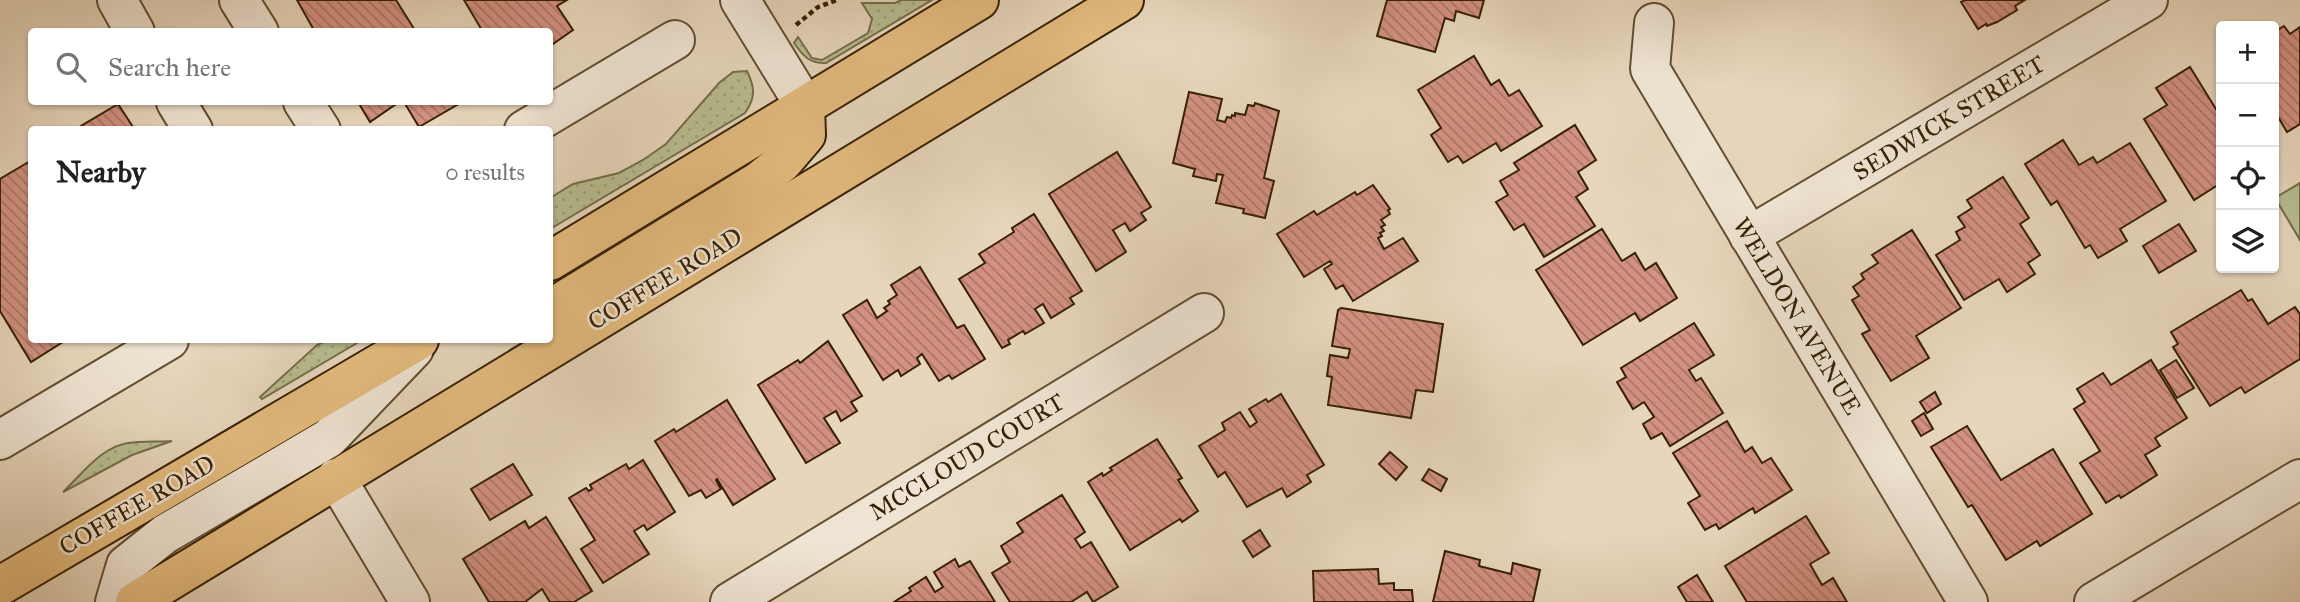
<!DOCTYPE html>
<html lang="en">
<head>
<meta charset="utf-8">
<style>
  body { margin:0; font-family:"IM FELL Great Primer",serif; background:#f6f6f6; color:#202124 }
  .controls { position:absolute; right:21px; top:21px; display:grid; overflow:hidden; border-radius:7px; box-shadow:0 2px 5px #0004 }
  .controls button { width:63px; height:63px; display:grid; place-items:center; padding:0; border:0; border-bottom:2px solid #e0e0e0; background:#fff; color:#202124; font:35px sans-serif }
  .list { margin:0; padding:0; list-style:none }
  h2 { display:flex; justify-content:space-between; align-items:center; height:91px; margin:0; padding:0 28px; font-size:30px }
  h2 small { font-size:23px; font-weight:400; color:#757577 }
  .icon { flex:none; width:38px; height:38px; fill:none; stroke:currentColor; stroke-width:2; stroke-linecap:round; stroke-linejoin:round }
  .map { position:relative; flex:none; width:2300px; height:602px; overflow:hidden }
  .search { position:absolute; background:#fff; box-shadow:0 2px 5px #0004; left:28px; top:28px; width:525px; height:77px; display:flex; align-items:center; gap:18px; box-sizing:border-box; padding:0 24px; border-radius:7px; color:#757577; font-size:26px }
  .panel { position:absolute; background:#fff; box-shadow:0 2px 5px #0004; left:28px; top:126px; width:525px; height:217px; border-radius:7px }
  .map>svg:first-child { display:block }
  .grass { fill:url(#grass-dots); stroke:#766e4a; stroke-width:2 }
  .park { fill:#b7bd90; stroke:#766e4a; stroke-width:2 }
  .building { fill:url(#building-back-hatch); stroke:#362003; stroke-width:2 }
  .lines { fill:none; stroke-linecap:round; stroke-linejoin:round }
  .minor-casing { stroke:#624e31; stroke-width:42 }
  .major-casing { stroke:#362003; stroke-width:42 }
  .path { stroke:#362003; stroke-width:4.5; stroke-dasharray:5 3.5; stroke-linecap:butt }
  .minor { stroke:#efe4d3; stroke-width:38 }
  .major { stroke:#e4bb7e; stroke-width:38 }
  .labels { text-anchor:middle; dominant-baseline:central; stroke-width:5; stroke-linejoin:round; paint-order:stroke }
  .street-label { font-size:24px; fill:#362003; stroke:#efe4d3 }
</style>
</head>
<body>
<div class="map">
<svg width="2300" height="602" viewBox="0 0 2300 602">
  <defs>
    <pattern id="grass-dots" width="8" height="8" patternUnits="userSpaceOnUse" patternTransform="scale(1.75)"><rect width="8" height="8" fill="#b7bd90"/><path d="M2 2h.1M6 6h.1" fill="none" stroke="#9ea27b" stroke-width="1.8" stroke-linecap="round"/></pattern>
    <pattern id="building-back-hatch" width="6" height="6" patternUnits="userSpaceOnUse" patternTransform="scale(1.75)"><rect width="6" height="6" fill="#d39181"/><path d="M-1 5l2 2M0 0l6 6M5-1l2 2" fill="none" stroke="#ac7667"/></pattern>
  </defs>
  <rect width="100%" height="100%" fill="#e7d6bc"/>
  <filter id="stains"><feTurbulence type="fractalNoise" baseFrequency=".00286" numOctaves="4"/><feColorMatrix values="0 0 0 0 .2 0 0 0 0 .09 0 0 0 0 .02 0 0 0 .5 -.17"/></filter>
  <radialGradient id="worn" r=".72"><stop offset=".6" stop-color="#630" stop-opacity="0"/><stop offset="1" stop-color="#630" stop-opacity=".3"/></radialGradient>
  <g class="grass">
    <path d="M901 0H932L826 63C810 64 803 56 794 43L798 37 812 58 822 60 868 33 872 19 862 3H895Z"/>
    <path d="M747 71C755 88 756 97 745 113L550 229V198L573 184 619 173 643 160 666 144 719 83 733 72Z"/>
    <path d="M328 340H362L262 399 260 397 317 345Z"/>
    <path d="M172 441 132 455 63 492C82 474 101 447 128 443 142 441 157 442 172 441Z"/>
  </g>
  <path class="park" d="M2300 183V240L2275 198Z"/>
  <g class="building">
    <path d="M297 0H396L416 32H315Z"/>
    <path d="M464 0H567L557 6 573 30 550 46V32H483Z"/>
    <path d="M1387 0H1484L1479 18 1456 11 1454 21 1445 18 1435 52 1377 36Z"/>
    <path d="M1965 0H2025L2015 6 2017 10 1997 22 1987 26 1986 24 1978 29 1961 2Z"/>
    <path d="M2284 26 2290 34 2300 27V124L2287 132 2274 110V32Z"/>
    <path d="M1474 56 1491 85 1499 80 1509 96 1519 90 1542 126 1501 151 1496 143 1463 163 1458 156 1448 162 1431 135 1441 128 1418 90Z"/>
    <path d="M2190 67 2219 114 2221 112V183L2194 200 2144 119 2167 105 2156 88Z"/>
    <path d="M1189 92 1222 99 1217 120 1225 122 1227 117 1231 118 1232 115 1235 116V113L1245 115 1248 105 1254 106 1255 103 1279 111 1264 178 1274 181 1265 218 1243 213 1244 209 1216 203 1223 175 1217 174 1216 181 1193 176 1195 169 1173 163Z"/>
    <path d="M358 102H399L370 122Z"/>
    <path d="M404 102H462L419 127Z"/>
    <path d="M118 104 135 130H80L81 126Z"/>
    <path d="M1575 125 1596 160 1578 172 1588 189 1576 197 1595 226 1544 257 1524 224 1514 230 1496 202 1508 195 1500 181 1519 170 1514 163Z"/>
    <path d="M2063 140 2079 165 2093 157 2097 163 2130 143 2166 201 2120 229 2127 241 2098 258 2090 245 2085 248 2057 201 2051 205 2025 164Z"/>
    <path d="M1117 152 1151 207 1141 213 1146 220 1130 231 1125 223 1113 230 1126 252 1096 271 1049 194Z"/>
    <path d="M32 160V340H66L31 362 0 311V179Z"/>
    <path d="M2003 177 2029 218 2020 224 2040 255 2028 263 2035 274 2007 292 1999 279 1964 300 1936 255 1960 240 1956 232 1965 227 1958 217 1972 208 1967 200Z"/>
    <path d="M1373 185 1390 209 1388 210 1390 214 1381 220 1385 225 1381 227 1384 231 1380 233 1382 236 1378 238 1384 249 1403 238 1418 261 1353 301 1343 285 1336 289 1324 269 1332 264 1330 261 1304 277 1277 234 1314 211 1317 215 1355 192 1357 195Z"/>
    <path d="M1034 214 1082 291 1070 298 1074 304 1051 318 1043 304 1035 309 1044 323 1025 334 1023 331 1008 340 1010 344 1002 348 959 279 985 263 979 254 1014 232 1012 228Z"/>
    <path d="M2179 224 2196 251 2159 273 2143 246Z"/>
    <path d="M1602 229 1622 261 1635 253 1645 270 1656 263 1677 298 1640 321 1635 313 1583 345 1536 270Z"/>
    <path d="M1912 230 1961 308 1916 336 1929 358 1891 381 1862 334 1870 330 1852 300 1859 296 1853 287 1864 279 1861 274 1878 263 1872 255Z"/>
    <path d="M920 267 957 328 964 325 985 359 952 379 949 375 939 381 922 354 917 358 920 364 901 376 898 370 883 380 843 315 867 300 877 318 887 311 884 308 890 304 888 301 897 295 891 285Z"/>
    <path d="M2241 290 2248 301 2252 299 2268 324 2295 307 2300 314V359L2245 393 2241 387 2210 406 2173 347 2178 344 2171 332Z"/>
    <path d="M1341 308 1443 324 1433 392 1416 390 1411 418 1328 405 1332 377 1327 376 1330 355 1348 358 1350 349 1332 346 1338 310Z"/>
    <path d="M1694 323 1714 355 1689 370 1696 381 1701 378 1723 413 1670 446 1662 433 1651 439 1643 424 1654 417 1644 402 1633 409 1617 382 1626 377 1621 368Z"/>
    <path d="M828 341 862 396 851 402 857 411 841 421 836 411 824 418 840 443 806 463 758 385 798 360 800 363Z"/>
    <path d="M2151 360 2187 418 2155 438 2160 446 2145 455 2157 475 2121 498 2119 495 2106 503 2080 463 2100 451 2074 409 2085 402 2077 389 2103 373 2111 385Z"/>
    <path d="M2176 360 2194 388 2177 398 2160 370Z"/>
    <path d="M1935 392 1941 404 1927 413 1920 402Z"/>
    <path d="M1281 394 1324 465 1307 475 1311 482 1287 497 1282 488 1247 507 1225 472 1218 477 1199 446 1225 430 1222 423 1240 412 1250 427 1257 422 1249 409 1266 399 1268 402Z"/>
    <path d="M727 400 775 479 733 505 717 479 716 480 721 489 706 498 701 490 689 496 655 441 674 429 676 432Z"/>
    <path d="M1924 413 1933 429 1921 436 1912 421Z"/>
    <path d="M1727 421 1745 452 1752 447 1762 463 1771 458 1792 490 1755 513 1753 508 1719 529 1716 524 1705 530 1688 503 1700 496 1673 453Z"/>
    <path d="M1967 426 2001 480 2053 449 2092 514 2040 546 2037 541 2006 560 1972 505 1968 507 1931 447Z"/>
    <path d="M1157 439 1182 478 1178 480 1198 511 1182 522 1180 519 1130 550 1088 482 1102 473 1103 476 1112 470 1110 468Z"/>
    <path d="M1390 452 1407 467 1396 480 1379 464Z"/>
    <path d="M643 460 675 512 647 530 644 525 634 531 649 554 603 583 581 549 595 540 569 498 586 488 589 491 592 489 590 485 626 464 629 469Z"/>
    <path d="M513 464 532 495 490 520 471 489Z"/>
    <path d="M1429 469 1447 479 1441 491 1422 480Z"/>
    <path d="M1062 495 1085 532 1075 539 1081 548 1091 542 1118 587 1093 602 1087 592 1071 602H1010L992 573 1010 562 1001 546 1023 532 1017 523Z"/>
    <path d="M1806 516 1829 553 1810 564 1822 585 1833 578 1847 602H1747L1725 566Z"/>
    <path d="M546 517 592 591 574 602H550L542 589 525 602H489L463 559 525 521 529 528Z"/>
    <path d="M1260 530 1270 546 1253 557 1243 541Z"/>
    <path d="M1445 551 1480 560 1479 566 1511 574 1513 563 1540 570 1533 602H1433Z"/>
    <path d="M955 559 959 567 970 561 995 602H894L911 591 909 588 926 577 935 592 943 587 934 572Z"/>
    <path d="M1378 569 1379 584 1394 583V590H1412L1413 602H1314L1313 571Z"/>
    <path d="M1697 575 1713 602H1687L1678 587Z"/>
  </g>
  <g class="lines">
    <defs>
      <g id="minor">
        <path d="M117 0 135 32"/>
        <path d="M239 0 259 32"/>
        <path d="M740 0 805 106"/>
        <path d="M1654 23 1650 69 1968 602"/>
        <path d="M176 102 193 130"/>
        <path d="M303 102 321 130"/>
        <path d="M524 130 675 40"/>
        <path d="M1749 236 2148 0"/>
        <path d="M0 440 169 340"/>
        <path d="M336 478 410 602"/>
        <path d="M115 602 126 565 165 534 329 438 414 349"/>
        <path d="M730 602 1204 313"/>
        <path d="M2094 602 2300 479"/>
      </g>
      <g id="major">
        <path d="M550 261 979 0"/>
        <path d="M550 309 759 181 783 162 806 135 805 106"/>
        <path d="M0 586 419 340"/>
        <path d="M135 602 1124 0"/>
      </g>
    </defs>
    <use href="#minor" class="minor-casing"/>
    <use href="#major" class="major-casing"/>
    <path class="path" d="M796 25 818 7 837 0"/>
    <use href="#minor" class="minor"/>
    <use href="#major" class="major"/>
  </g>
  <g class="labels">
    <g class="street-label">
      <text transform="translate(1949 118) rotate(-31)">SEDWICK STREET</text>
      <text transform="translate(665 279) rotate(-31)">COFFEE ROAD</text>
      <text transform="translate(1797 316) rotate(59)">WELDON AVENUE</text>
      <text transform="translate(967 457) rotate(-31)">MCCLOUD COURT</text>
      <text transform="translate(137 505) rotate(-30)">COFFEE ROAD</text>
    </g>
  </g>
  <rect width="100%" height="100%" filter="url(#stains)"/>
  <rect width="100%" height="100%" fill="url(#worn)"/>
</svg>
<div class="controls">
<button>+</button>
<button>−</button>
<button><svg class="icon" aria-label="locate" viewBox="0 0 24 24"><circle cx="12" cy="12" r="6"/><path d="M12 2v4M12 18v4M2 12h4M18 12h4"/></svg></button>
<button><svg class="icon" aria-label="layers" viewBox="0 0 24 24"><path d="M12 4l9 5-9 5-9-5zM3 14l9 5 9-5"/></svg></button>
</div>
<div class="search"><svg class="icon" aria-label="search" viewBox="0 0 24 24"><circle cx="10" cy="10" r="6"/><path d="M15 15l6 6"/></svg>Search here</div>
<section class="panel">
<h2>Nearby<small>0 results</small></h2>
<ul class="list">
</ul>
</section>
</div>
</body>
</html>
